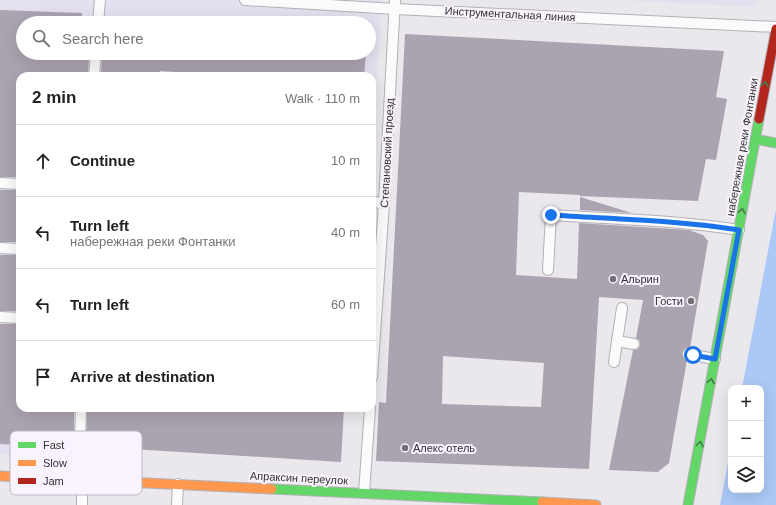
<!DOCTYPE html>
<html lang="en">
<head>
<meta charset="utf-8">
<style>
  body { margin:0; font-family:Arial,sans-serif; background:#f6f6f6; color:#222 }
  .controls { position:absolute; right:12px; bottom:12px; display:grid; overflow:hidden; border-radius:8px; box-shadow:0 4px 16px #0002 }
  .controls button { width:36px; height:36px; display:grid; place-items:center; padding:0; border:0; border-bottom:1px solid #e0e0e0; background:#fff; color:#222; font:20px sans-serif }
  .stop { position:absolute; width:12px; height:12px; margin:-9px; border:3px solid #1a73e8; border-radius:50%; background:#fff }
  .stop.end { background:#1a73e8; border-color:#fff; box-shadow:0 1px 4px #0008 }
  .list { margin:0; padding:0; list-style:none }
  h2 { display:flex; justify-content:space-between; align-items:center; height:52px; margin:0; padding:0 16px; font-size:17px }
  h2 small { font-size:13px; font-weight:400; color:#767676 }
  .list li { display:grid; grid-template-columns:26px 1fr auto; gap:12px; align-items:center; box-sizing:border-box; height:72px; padding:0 16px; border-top:1px solid #e0e0e0 }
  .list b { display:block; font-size:15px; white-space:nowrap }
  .list p { margin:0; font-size:13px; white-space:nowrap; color:#767676 }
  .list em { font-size:13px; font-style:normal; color:#767676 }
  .icon { flex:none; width:22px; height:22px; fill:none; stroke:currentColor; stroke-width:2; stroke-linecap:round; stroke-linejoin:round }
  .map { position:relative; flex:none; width:776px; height:505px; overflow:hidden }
  .search { position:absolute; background:#fff; box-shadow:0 4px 16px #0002; left:16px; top:16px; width:360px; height:44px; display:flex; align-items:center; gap:10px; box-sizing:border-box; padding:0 14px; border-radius:22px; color:#767676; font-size:15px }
  .panel { position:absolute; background:#fff; box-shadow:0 4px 16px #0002; left:16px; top:72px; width:360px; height:340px; border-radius:12px }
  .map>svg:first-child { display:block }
  .commercial { fill:#e4e0ef; fill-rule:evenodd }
  .water { fill:#abc9f6 }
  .building { fill:#aca3b0; fill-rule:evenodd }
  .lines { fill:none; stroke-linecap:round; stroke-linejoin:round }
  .lane-casing { stroke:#b3b1b5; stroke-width:12 }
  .fast-casing { stroke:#b3b1b5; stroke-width:11 }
  .slow-casing { stroke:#b3b1b5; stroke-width:11 }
  .jam-casing { stroke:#b3b1b5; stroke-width:11 }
  .lane { stroke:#fcfbfc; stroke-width:10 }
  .fast { stroke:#63d668; stroke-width:9 }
  .slow { stroke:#ff974d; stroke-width:9 }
  .jam { stroke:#b3261e; stroke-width:9 }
  .oneway { stroke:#487b4b }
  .route { stroke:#1a73e8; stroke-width:5 }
  .poi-dot { fill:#727074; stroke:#f8f3fc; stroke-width:1.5 }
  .labels { text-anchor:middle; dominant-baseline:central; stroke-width:4; stroke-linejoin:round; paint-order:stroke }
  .street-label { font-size:11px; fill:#323033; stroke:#f8f3fc }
  .poi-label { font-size:11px; fill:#323033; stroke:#f8f3fc; text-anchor:start }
  .key { fill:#f8f3fc; stroke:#bdb8c0; stroke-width:1 }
  .key-label { font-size:11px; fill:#323033 }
</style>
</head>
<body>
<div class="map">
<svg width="776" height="505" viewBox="0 0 776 505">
  <rect width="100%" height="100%" fill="#eae7ed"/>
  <g class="commercial">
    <path d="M0 0H382L372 148V76H20V408H75L71 457 0 454ZM23 23H369V53H23Z"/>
    <path d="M618 0H757L756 7Z"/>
  </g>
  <path class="water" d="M776 209V505H720L731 447V490H761V388H742Z"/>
  <g class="building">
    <path d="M0 10 82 13V17L92 18V23H23V53H89L88 76H20V177H0Z"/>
    <path d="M105 18 194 23H105Z"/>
    <path d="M405 34 724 51 716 97 727 99 716 160 706 159 698 201 580 196V195L519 192 516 275 577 279 579 223 689 230 703 235 708 241 690 348H685L682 353 684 359 687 360 669 463 658 472 609 470 633 350H637L640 346V341L636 338 643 300 599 297 589 469 376 461 379 402 386 403ZM443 356 544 363 541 407 442 404Z"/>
    <path d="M102 53H366L364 76H244L160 71V76H101Z"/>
    <rect x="0" y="190" width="20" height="52"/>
    <path d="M580 197 632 213 580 210Z"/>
    <rect x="0" y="255" width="20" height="56"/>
    <path d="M0 324H20V408H74V441L76 446 58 445V447L0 444Z"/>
    <path d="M87 408H344L341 462 83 446 86 441Z"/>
  </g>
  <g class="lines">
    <defs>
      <g id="lane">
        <path d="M245 0 395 9 776 27"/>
        <path d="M98 23 100 0"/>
        <path d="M94 76 96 53"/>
        <path d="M0 183 20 184"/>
        <path d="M372 202 384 203"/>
        <path d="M0 248 20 249"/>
        <path d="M548 270 551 215C613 219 677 220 739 230"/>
        <path d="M0 317 20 318"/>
        <path d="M617 341 634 344"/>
        <path d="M688 354 715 359"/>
        <path d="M614 362 622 308"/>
        <path d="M372 377 384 203 395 0"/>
        <path d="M80 441 81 408"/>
        <path d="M364 493 370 408"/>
        <path d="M82 505V480"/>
        <path d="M177 505 178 484"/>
      </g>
      <g id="fast">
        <path d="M755 139 776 143"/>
        <path d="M272 489 542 502"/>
        <path d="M688 505 759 119"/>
      </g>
      <g id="slow">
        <path d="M0 476 272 489"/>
        <path d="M542 502 596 505"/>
      </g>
      <path id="jam" d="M759 119 776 29"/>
    </defs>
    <use href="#lane" class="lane-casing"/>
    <use href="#fast" class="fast-casing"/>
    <use href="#slow" class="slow-casing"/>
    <use href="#jam" class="jam-casing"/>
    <use href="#lane" class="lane"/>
    <use href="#fast" class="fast"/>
    <use href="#slow" class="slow"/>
    <use href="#jam" class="jam"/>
  </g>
  <defs><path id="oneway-chevron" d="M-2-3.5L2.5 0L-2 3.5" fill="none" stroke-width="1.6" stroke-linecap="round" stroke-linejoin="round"/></defs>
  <g class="oneway">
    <use href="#oneway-chevron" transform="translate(765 84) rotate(-79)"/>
    <use href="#oneway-chevron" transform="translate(742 211) rotate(-81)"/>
    <use href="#oneway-chevron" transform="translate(711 381) rotate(-80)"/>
    <use href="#oneway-chevron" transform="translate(700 444) rotate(-79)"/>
  </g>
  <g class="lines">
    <path class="route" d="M551 215C613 219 677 220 739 230L715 359 693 355"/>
  </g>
  <g class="poi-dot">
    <circle cx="613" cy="279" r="4"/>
    <circle cx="691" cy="301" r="4"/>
    <circle cx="405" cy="448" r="4"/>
  </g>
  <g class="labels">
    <g class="street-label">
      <text transform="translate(510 14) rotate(3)">Инструментальная линия</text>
      <text transform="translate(742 147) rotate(-80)">набережная реки Фонтанки</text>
      <text transform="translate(387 153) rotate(-87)">Степановский проезд</text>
      <text transform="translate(299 478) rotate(3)">Апраксин переулок</text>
    </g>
    <g class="poi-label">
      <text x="621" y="279">Альрин</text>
      <text x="683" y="301" text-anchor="end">Гости</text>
      <text x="413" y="448">Алекс отель</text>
    </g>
  </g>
  <rect x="10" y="431" width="132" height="64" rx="6" class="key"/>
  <rect x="18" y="442" width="18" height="6" fill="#63d668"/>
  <rect x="18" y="460" width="18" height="6" fill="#ff974d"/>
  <rect x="18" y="478" width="18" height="6" fill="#b3261e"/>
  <g class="key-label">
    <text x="43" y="449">Fast</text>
    <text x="43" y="467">Slow</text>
    <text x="43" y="485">Jam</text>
  </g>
</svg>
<div class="controls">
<button>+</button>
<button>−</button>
<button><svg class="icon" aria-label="layers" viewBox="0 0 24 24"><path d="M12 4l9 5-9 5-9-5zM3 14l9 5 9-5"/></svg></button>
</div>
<div class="stop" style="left:693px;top:355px"></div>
<div class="stop end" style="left:551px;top:215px"></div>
<div class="search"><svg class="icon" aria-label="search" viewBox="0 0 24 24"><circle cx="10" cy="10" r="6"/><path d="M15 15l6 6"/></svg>Search here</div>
<section class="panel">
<h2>2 min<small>Walk · 110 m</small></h2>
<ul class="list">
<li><svg class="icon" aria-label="ahead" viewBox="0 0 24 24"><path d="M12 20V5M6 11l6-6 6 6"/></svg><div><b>Continue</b></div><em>10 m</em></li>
<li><svg class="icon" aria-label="left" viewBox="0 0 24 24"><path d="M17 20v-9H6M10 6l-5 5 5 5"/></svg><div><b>Turn left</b><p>набережная реки Фонтанки</p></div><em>40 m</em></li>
<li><svg class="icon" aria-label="left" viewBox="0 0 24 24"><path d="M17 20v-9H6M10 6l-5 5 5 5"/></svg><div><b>Turn left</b></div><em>60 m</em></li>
<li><svg class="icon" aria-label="arrive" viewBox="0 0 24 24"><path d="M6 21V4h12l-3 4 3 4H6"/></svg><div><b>Arrive at destination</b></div></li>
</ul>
</section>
</div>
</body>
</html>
